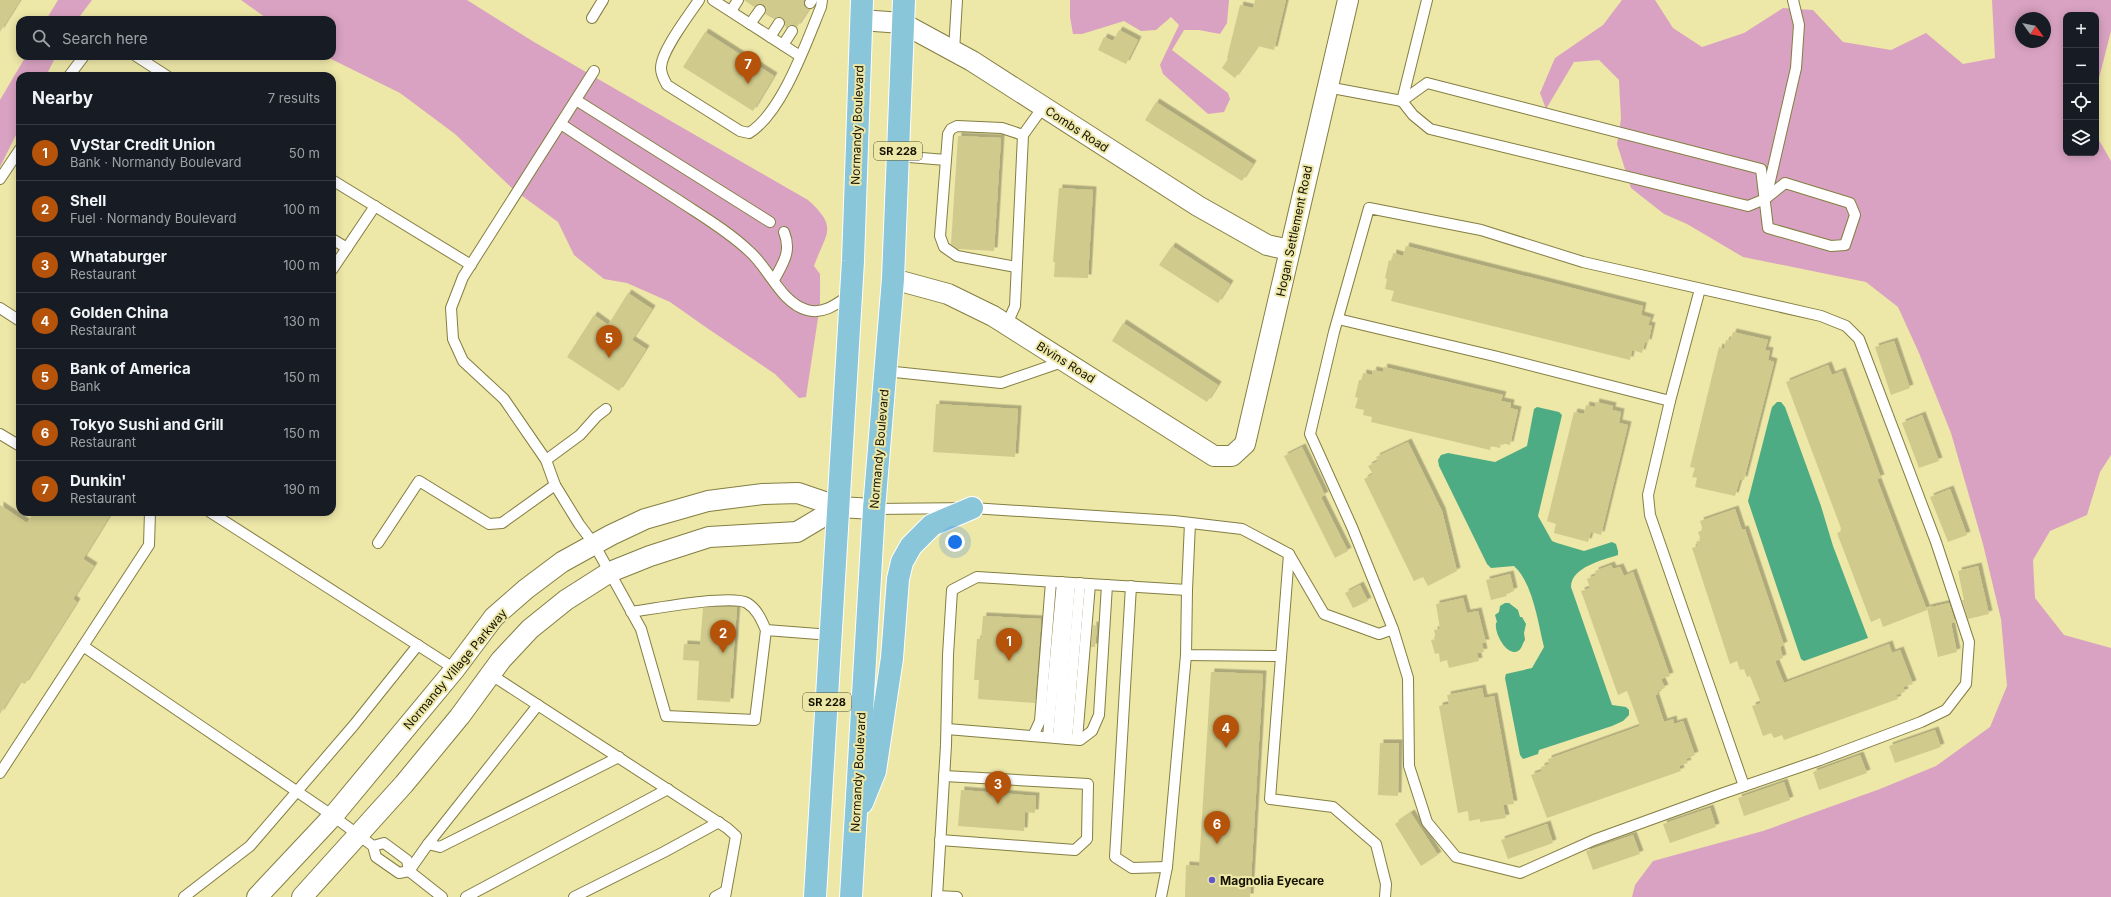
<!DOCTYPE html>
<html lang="en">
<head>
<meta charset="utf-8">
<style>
  body { margin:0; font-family:Inter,sans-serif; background:#242831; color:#f1f3f6 }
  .controls { position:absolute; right:12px; top:12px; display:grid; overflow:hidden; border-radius:8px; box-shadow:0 2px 10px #0003 }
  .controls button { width:36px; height:36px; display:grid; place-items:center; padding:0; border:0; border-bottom:1px solid #363941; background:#171b24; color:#f1f3f6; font:20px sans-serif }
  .compass { position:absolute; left:2015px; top:12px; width:36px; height:36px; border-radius:50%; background:#171b24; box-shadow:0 2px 10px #0003; rotate:123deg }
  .you { position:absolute; left:955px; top:542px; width:14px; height:14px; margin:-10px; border:3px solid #fff; border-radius:50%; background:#1a73e8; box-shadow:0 0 0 6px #1a73e833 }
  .badge { display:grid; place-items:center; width:26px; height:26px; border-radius:50%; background:#b45309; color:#fff; font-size:13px; font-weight:700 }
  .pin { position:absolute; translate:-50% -33px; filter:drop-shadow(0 1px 2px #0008) }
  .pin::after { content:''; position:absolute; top:21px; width:14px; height:12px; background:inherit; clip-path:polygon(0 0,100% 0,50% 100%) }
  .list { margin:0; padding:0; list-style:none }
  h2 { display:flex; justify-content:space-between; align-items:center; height:52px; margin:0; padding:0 16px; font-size:17px }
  h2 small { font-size:13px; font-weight:400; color:#9ea1a6 }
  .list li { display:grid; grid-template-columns:26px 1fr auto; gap:12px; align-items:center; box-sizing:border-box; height:56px; padding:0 16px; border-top:1px solid #363941 }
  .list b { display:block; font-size:15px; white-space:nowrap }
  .list p { margin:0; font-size:13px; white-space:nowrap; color:#9ea1a6 }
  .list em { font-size:13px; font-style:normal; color:#9ea1a6 }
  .icon { flex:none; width:22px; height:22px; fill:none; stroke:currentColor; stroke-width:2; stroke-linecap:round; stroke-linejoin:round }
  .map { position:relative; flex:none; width:2111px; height:897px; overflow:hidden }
  .search { position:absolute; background:#171b24; box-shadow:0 2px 10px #0003; left:16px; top:16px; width:320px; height:44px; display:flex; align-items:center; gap:10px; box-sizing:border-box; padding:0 14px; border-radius:12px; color:#9ea1a6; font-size:15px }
  .panel { position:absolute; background:#171b24; box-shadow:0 2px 10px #0003; left:16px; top:72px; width:320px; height:444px; border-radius:12px }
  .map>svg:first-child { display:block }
  .green { fill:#d9a2c2; fill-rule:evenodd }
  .water { fill:#4dac83 }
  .building { fill:#d0ca8c; filter:url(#shadow) }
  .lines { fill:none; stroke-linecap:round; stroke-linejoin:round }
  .lane-casing { stroke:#847e42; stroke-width:12 }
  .street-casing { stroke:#847e42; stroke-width:22 }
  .primary-casing { stroke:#fff; stroke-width:24 }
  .lane { stroke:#fff; stroke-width:10 }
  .street { stroke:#fff; stroke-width:20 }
  .primary { stroke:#8ac6d9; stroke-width:22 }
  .poi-dot { fill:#6255ce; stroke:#ede7a8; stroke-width:1.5 }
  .labels { text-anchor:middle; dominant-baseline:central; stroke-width:4; stroke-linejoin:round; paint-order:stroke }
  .shield { fill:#ede7a8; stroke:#565232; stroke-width:1 }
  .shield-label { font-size:11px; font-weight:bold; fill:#151200 }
  .street-label { font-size:12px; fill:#151200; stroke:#ede7a8 }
  .poi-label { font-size:12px; font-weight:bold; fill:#151200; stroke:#ede7a8; text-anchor:start }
</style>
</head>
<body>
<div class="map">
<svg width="2111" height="897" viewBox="0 0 2111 897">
  <defs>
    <filter id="shadow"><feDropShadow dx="3.5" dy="-3.5" stdDeviation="0" flood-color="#0004"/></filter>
  </defs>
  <rect width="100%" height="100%" fill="#ede7a8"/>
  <g class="green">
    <path d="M58 0H92L77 20H46Z"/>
    <path d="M241 0H467L534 42 808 200C839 228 826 232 814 266L820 274V305L806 397 799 398 775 374 707 328 670 302 627 283 604 279 574 255 558 222 514 190 455 134 400 93 325 56H332V20H269Z"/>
    <path d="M1070 0H1229L1227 23 1220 34 1199 30H1184L1172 50 1228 93 1230 99 1224 112 1208 114 1163 74 1160 65 1179 25 1171 17 1156 30 1141 31 1124 21 1082 34H1073L1070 17Z"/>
    <path d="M1622 0H1655L1673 28 1702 47 1744 33 1783 8 1813 10 1843 42 1891 50 1926 33 1963 64 1995 58 1992 0H2111V31L2096 90V15H2066V153H2096V135L2111 161V455L2100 472 2087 515 2050 531 2033 560 2035 598 2064 635 2111 648V897H1632L1635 885 1653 861 1763 831 1880 789 1936 766 1990 727 2007 686 2001 619 1983 544 1951 433 1919 353 1898 307 1866 282 1743 257 1687 224 1664 214 1631 188 1617 144 1621 119 1619 80 1599 60 1574 62 1546 109 1540 93 1555 58 1603 25ZM2021 18H2045V42H2021Z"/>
    <path d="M26 56H56L46 76H20V127L0 167V100Z"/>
  </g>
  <g class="water">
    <path d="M1777 402H1781L1785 407 1821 506 1833 546 1868 638 1804 661 1801 659 1748 501 1772 407Z"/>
    <path d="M1537 407 1559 412 1562 415 1538 516 1552 541 1557 543 1584 551 1612 542 1616 544 1618 551V555C1603 560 1571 567 1571 587L1612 705 1626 707 1629 710V715L1623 721 1612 726 1539 750 1538 754 1523 759 1520 755 1505 678 1506 674 1532 668 1544 647C1538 623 1533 583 1514 566L1491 568 1487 564 1439 466 1438 460 1441 455 1448 453 1495 462 1527 446 1534 409Z"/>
    <path d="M1505 603H1509L1518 610 1520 617H1522L1526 624 1524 633 1525 640C1523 642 1522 649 1518 651 1507 657 1494 633 1496 623L1497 622 1495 615 1499 612 1500 606Z"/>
  </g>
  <g class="building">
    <path d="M0 0H20L0 32Z"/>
    <path d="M744 0H804V6L809 9 797 27 792 25 786 28 783 18 779 17 774 19 765 14 766 8 763 5 758 4 754 7Z"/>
    <path d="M1255 0H1286L1274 50 1258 46 1235 78 1222 68 1228 59 1227 58 1240 5 1253 8Z"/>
    <path d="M1119 30 1138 40 1126 64 1098 50 1104 37 1113 41Z"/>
    <path d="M705 32 774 76 753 111 683 67Z"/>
    <path d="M1156 102 1253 164 1242 181 1145 120Z"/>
    <path d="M958 136 1001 138 994 251 958 249 951 244Z"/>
    <path d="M1059 188 1093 190 1088 278 1054 277 1055 262H1053Z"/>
    <path d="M1172 246 1230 284 1218 303 1159 265Z"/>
    <path d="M1406 246 1643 306 1641 315 1651 318 1648 325 1652 326 1648 343 1645 342 1642 353 1632 350 1630 360 1391 301 1394 291 1385 289 1387 279 1385 278 1389 260 1392 261 1393 253 1403 256Z"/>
    <path d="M628 293 652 309 632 340 646 349 619 391 567 357 594 315 608 325Z"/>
    <path d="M1123 323 1218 385 1207 402 1112 341Z"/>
    <path d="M1733 332 1768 340 1765 350 1770 351 1768 360 1774 362 1744 480 1740 479 1735 496 1695 487 1697 478 1692 477 1695 468 1690 467 1719 347 1724 349 1726 340 1730 341Z"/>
    <path d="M1894 341 1910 388 1891 395 1875 347Z"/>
    <path d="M1828 365 1832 375 1842 371 1881 478 1877 479 1927 610 1883 627 1880 618 1871 622 1837 533 1842 531 1836 515 1786 382Z"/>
    <path d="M1384 367 1503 395 1501 401 1511 403 1510 408 1518 410 1510 445 1501 443 1500 448 1491 446 1490 450 1371 422 1372 417 1363 415 1364 410 1355 408 1358 398 1355 397 1359 380H1362L1363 373 1372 375 1373 370 1383 372Z"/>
    <path d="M1596 402 1613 406 1612 410 1621 412 1619 423 1628 425 1601 535 1591 532 1588 542 1554 533 1556 524 1547 521 1574 412 1584 414 1586 405 1595 407Z"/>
    <path d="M936 404 1018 409 1015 457 933 452Z"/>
    <path d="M1922 415 1939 461 1919 468 1902 423Z"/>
    <path d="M1408 442 1442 511 1457 571 1428 586 1423 577 1414 581 1364 479 1373 474 1368 466 1378 461 1376 457Z"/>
    <path d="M1302 447 1325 495 1321 497 1348 551 1335 558 1284 456Z"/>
    <path d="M1950 489 1967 535 1948 542 1930 497Z"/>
    <path d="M0 505 27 523 34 512H112L83 559 94 566 73 599 77 602 25 684 20 682 0 714Z"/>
    <path d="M1735 509 1742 530 1745 529 1784 645 1780 647 1783 658 1775 661 1784 683 1889 644 1892 653 1900 650 1913 684 1903 687 1905 692 1896 695 1898 699 1784 740 1782 735 1774 738 1771 733 1763 736 1752 706 1761 703 1750 676 1747 677 1744 669 1740 670 1737 661 1730 664 1692 548 1698 546 1696 542 1701 540 1698 532 1703 530 1700 521Z"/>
    <path d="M1611 565 1613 569 1620 567 1624 576 1633 572 1670 676 1661 679 1665 688 1657 691 1658 694 1655 695 1664 722 1673 719 1674 724 1683 721 1695 755 1686 759 1688 763 1679 766 1681 771 1547 818 1531 775 1542 771 1541 767 1549 764 1548 759 1640 726 1627 691 1618 695 1581 591 1590 588 1587 579 1596 575 1595 571Z"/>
    <path d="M1978 566 1989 614 1968 619 1962 600H1964L1958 571Z"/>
    <path d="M1510 574 1514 591 1506 594 1507 596 1491 600 1486 580Z"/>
    <path d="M1360 585 1368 601 1353 608 1345 593Z"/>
    <path d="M1463 598 1467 613 1478 611 1486 643H1482L1484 652 1477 653 1479 661 1449 668 1447 660 1440 662 1439 653 1435 654 1431 640 1436 639 1434 630 1440 629 1436 604Z"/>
    <path d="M1949 603 1955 622 1951 623 1957 652 1938 657 1927 608Z"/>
    <path d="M726 607H737L730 702 697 700 699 661 683 660 684 644 700 645 703 608Z"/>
    <path d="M983 616 1041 619 1035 703 978 699 979 680H974L977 639H981Z"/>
    <path d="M1093 625 1097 626 1095 647H1091Z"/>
    <path d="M1211 672 1263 674 1250 897H1185L1186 865 1199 866Z"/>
    <path d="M1482 688 1484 698 1494 696 1514 804 1503 805 1506 818 1480 822V819L1469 821 1468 811 1458 813 1439 706 1449 704 1447 695Z"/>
    <path d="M1935 730 1941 747 1895 763 1889 746Z"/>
    <path d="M1380 743H1399L1398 796 1378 795Z"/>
    <path d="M1860 755 1867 773 1819 790 1813 772Z"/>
    <path d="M1784 782 1790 800 1744 816 1738 798Z"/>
    <path d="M961 790 1036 796 1035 813 1025 812 1024 831 958 826Z"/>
    <path d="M1710 808 1716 827 1670 843 1663 824Z"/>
    <path d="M1411 813 1438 855 1421 866 1395 824Z"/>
    <path d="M1547 824 1553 843 1508 859 1501 840Z"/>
    <path d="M1633 835 1640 854 1593 870 1586 851Z"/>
  </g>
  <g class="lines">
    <defs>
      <g id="lane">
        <path d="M699 0C689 15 661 51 661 68 661 75 664 79 667 85L740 131 749 133C782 113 806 43 821 7L822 0"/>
        <path d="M713 0 800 56"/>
        <path d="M810 3 812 0"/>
        <path d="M731 11 738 0"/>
        <path d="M592 18 603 0"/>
        <path d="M750 24 760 10"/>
        <path d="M770 37 779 23"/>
        <path d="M783 45 792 31"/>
        <path d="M954 51 957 0"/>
        <path d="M136 56 167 76"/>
        <path d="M69 76 84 56"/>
        <path d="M1427 83 1402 101 1413 115 1430 129 1748 206 1765 199 1785 183 1850 203 1855 215 1845 245 1831 246 1768 228 1761 169 1427 83"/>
        <path d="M1327 87 1402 101 1427 0"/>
        <path d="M576 100 770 222"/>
        <path d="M561 124C600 150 639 175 678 200 702 216 728 231 749 251 769 268 781 303 807 310 824 315 838 303 851 294"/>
        <path d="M897 156 946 160"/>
        <path d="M0 179 20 149"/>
        <path d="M332 180 471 265"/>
        <path d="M1767 194 1796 68 1799 25 1793 0"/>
        <path d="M332 239 347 248"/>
        <path d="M1016 267 957 256 944 247 940 236 948 134 951 129 957 126 1002 128 1023 135"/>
        <path d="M332 270 375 206"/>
        <path d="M774 280C783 263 792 252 784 232"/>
        <path d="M1700 289 1670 401 1648 495 1650 515 1744 786"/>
        <path d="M0 308 20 321"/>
        <path d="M1338 319 1494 356 1670 401"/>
        <path d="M1007 324 1015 306 1023 135 1043 107"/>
        <path d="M885 371 1001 383 1065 361"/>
        <path d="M606 409 597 416 580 435 546 460 555 485 579 524 594 544 641 629 666 716 755 720 766 630 831 635"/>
        <path d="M0 434 20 446"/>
        <path d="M546 460 504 399 463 361 453 339 451 308 463 277 594 71"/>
        <path d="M874 509 972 508 1174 521 1242 529 1289 554 1324 614 1379 634 1393 629 1408 678 1409 766 1427 822 1456 857 1520 873 1594 840 1721 794 1820 760 1921 722 1946 710 1966 684 1969 642 1936 542 1859 339 1846 326 1821 316 1583 262 1481 230 1369 208 1334 332 1310 434 1352 527 1393 629"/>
        <path d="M210 512 455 669"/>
        <path d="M378 543 419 481 489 524 502 523 555 485"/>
        <path d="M1289 554 1270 799 1333 807 1376 844 1386 884 1385 897"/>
        <path d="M1131 586 1115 857 1132 868 1167 867"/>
        <path d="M1187 590 1186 655 1280 656"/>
        <path d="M631 612C652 609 732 594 747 603 757 609 761 619 766 630"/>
        <path d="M83 646 333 816 373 846 376 857 399 873 409 871 407 860 384 843 373 846"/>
        <path d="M490 674 727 828 736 836 725 897"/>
        <path d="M947 729 1080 740 1092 731 1099 715 1107 585"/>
        <path d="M1033 736 1040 721 1051 582"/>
        <path d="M1048 737 1062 582"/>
        <path d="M1058 738 1070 583"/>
        <path d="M1067 739 1080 583"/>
        <path d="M1077 739 1090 584"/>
        <path d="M0 773 149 545 150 512"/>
        <path d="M940 840 1075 850 1087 839 1088 784 944 776"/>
        <path d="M428 844 440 847 619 757"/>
        <path d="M937 896 957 897"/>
        <path d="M184 897 250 846 354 725 418 645"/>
        <path d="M442 897 409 871 428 844 538 705"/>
        <path d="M466 897 668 789"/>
        <path d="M574 897 664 852 719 822"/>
        <path d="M715 897 726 891"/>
        <path d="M937 897 946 745 948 655 952 590 977 577 1187 590 1190 523"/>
        <path d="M1161 897 1167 867 1186 655"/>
      </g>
      <g id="street">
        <path d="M861 20 902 23 972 61 1198 206 1267 245 1290 250"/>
        <path d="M893 279 948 294 993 316 1214 456H1232L1245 444 1348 0"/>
        <path d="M257 897 333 816 455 669 494 617 526 589 562 562 611 535 645 519 708 501 763 494 798 493 839 507 874 509"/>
        <path d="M302 897 404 784 460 716 501 660 530 629 566 600 610 572 650 556 709 537 797 532 839 507"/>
      </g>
      <g id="primary">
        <path d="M862 803 875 771 892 658 898 579 902 562 911 546 932 525 972 508"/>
        <path d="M815 897 853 261 862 0"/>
        <path d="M851 897 874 509 893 279 904 0"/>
      </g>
    </defs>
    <use href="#lane" class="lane-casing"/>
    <use href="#street" class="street-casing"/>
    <use href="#primary" class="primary-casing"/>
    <use href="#lane" class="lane"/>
    <use href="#street" class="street"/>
    <use href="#primary" class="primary"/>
  </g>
  <circle class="poi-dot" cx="1212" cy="880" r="4"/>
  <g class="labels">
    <g class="shield">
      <rect x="874" y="142" width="48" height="18" rx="3"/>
      <rect x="803" y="693" width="48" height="18" rx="3"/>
    </g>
    <g class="shield-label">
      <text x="898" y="151">SR 228</text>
      <text x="827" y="702">SR 228</text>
    </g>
    <g class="street-label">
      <text transform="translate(857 125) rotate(-88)">Normandy Boulevard</text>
      <text transform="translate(1077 129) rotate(33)">Combs Road</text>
      <text transform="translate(1294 231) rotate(-78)">Hogan Settlement Road</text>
      <text transform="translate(1066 362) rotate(32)">Bivins Road</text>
      <text transform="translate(879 449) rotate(-85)">Normandy Boulevard</text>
      <text transform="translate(455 669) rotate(-50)">Normandy Village Parkway</text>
      <text transform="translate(858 772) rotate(-87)">Normandy Boulevard</text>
    </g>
    <g class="poi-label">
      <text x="1220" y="880">Magnolia Eyecare</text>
    </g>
  </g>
</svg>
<div class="controls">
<button>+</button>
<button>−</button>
<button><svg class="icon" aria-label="locate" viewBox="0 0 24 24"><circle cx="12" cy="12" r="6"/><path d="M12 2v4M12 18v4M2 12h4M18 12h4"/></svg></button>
<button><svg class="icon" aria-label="layers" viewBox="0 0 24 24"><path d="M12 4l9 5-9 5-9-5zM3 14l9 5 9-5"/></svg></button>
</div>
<svg class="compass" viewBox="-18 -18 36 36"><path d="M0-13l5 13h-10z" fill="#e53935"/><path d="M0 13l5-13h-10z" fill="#9ea1a6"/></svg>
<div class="you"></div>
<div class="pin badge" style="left:1009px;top:661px">1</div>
<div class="pin badge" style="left:723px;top:653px">2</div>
<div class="pin badge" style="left:998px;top:804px">3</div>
<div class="pin badge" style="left:1226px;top:748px">4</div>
<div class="pin badge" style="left:609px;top:358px">5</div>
<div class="pin badge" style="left:1217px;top:844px">6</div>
<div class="pin badge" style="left:748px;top:84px">7</div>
<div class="search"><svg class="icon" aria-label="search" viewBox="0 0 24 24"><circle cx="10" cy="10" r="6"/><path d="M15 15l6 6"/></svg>Search here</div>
<section class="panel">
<h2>Nearby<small>7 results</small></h2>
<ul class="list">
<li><span class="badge">1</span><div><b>VyStar Credit Union</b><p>Bank · Normandy Boulevard</p></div><em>50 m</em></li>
<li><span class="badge">2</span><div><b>Shell</b><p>Fuel · Normandy Boulevard</p></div><em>100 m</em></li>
<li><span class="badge">3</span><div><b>Whataburger</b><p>Restaurant</p></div><em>100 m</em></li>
<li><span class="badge">4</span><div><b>Golden China</b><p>Restaurant</p></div><em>130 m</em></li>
<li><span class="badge">5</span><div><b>Bank of America</b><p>Bank</p></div><em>150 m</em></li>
<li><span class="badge">6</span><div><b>Tokyo Sushi and Grill</b><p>Restaurant</p></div><em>150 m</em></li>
<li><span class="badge">7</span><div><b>Dunkin'</b><p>Restaurant</p></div><em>190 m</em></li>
</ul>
</section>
</div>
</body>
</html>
